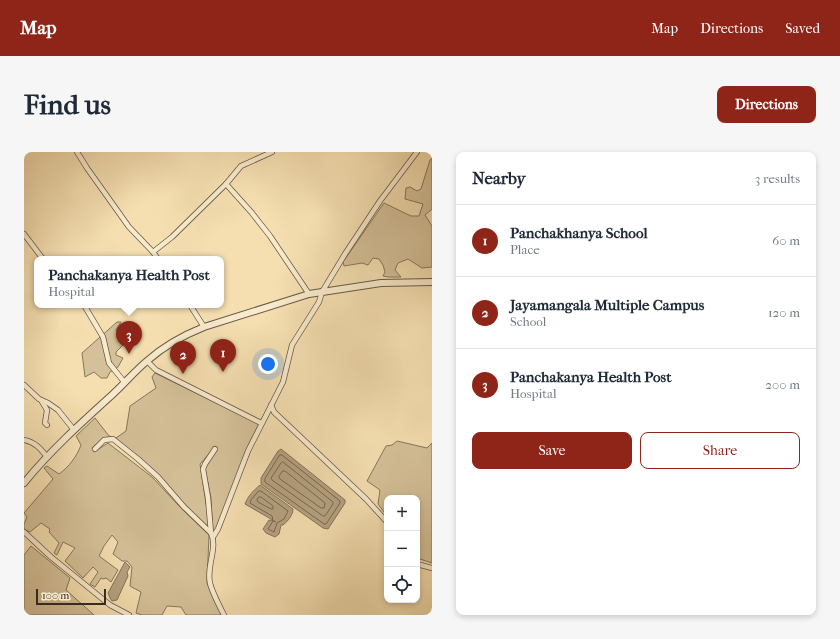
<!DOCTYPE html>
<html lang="en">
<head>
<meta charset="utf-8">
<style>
  body { margin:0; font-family:"IM FELL French Canon",serif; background:#f6f6f7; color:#1f2937 }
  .controls { position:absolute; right:12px; bottom:12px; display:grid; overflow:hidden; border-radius:8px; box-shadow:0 2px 6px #0003 }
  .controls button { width:36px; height:36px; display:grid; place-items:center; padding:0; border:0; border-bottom:1px solid #e0e1e3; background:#fff; color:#1f2937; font:20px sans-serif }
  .scale { position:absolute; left:12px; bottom:10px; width:70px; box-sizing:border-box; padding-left:4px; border:2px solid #382c22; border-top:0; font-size:11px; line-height:14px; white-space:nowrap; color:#382c22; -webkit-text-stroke:3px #f8eacc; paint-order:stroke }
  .you { position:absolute; left:244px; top:212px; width:14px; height:14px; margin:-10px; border:3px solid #fff; border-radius:50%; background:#1a73e8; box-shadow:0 0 0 6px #1a73e833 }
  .badge { display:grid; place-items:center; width:26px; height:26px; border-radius:50%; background:#8f2418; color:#fff; font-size:13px; font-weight:700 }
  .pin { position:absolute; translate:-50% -33px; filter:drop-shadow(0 1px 2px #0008) }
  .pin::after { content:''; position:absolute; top:21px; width:14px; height:12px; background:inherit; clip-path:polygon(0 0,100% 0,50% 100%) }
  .popup { position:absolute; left:10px; top:104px; width:190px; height:52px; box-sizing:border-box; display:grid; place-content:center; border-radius:8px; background:#fff; filter:drop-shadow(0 1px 3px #0005); font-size:13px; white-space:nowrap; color:#747a83 }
  .popup b { font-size:15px; color:#1f2937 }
  .popup::after { content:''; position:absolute; left:50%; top:100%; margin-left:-8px; border:8px solid transparent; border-top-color:#fff }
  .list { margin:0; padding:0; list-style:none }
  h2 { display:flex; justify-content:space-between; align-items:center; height:52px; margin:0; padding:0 16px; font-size:17px }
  h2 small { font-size:13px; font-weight:400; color:#747a83 }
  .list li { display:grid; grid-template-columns:26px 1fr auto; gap:12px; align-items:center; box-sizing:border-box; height:72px; padding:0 16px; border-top:1px solid #e0e1e3 }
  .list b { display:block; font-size:15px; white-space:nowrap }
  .list p { margin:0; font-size:13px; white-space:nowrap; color:#747a83 }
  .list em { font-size:13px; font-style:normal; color:#747a83 }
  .actions { display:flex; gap:8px; padding:12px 16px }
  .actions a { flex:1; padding:9px 0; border:1px solid #8f2418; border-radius:8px; text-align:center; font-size:14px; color:#8f2418 }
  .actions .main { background:#8f2418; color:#fff }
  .icon { flex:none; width:22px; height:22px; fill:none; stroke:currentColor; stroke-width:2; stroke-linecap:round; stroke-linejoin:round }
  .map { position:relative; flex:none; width:408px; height:463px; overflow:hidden; border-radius:8px }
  header { display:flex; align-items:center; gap:24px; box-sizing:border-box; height:56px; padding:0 20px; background:#8f2418; color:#fff }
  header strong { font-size:19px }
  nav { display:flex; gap:22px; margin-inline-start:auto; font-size:14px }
  .intro { display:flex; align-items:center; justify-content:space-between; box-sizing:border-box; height:96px; padding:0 24px }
  h1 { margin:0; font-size:28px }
  .button { padding:10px 18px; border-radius:8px; background:#8f2418; color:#fff; font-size:14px; font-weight:700 }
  main { display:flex; gap:24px; padding:0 24px }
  aside { flex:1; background:#fff; border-radius:8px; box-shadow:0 2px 6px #0003 }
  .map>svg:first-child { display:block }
  .green { fill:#d5c199; stroke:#86765e }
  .water { fill:#b5a280; stroke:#83735a }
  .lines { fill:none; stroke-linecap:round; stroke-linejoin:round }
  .shore { stroke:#766751; stroke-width:1 }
  .minor-casing { stroke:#675946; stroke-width:6 }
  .tertiary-casing { stroke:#675946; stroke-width:8 }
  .minor { stroke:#f8eacc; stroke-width:4.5 }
  .tertiary { stroke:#f8eacc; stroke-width:6 }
</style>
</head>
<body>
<header>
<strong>Map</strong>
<nav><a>Map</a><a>Directions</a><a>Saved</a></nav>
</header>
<div class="intro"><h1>Find us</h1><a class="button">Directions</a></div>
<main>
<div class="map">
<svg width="408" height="463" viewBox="0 0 408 463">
  <rect width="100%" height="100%" fill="#f5dfb1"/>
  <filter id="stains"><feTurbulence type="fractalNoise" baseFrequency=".005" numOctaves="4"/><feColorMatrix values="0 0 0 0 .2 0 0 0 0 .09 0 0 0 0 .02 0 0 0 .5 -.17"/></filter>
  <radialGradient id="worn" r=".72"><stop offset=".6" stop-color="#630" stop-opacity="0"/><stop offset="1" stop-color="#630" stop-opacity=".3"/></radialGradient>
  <g class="green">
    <path d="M408 6V57L401 63 408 74V115L398 116 384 107 374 111 371 118 377 125H364L359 124 361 120 359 113 355 107 349 106 344 113 338 111 320 114 319 110 360 51 387 64H395L399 52 381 47 382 36 386 35 393 39 397 37 406 8Z"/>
    <path d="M93 170H97L92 178 99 186 97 189 99 193 92 200V203L99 206 94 215 86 220 83 226H77L70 220 61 225 58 201Z"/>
    <path d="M131 221 235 272 223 296 194 375 189 381 187 346 181 316 193 297 192 294 176 312 186 378 161 355 135 324 90 287 79 286 68 296 70 300 84 291 128 325 155 354 185 383 183 431 198 463H162L157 455 143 454 138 463H118L112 461 117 440 106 434 108 415 103 409H98L89 402 94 390 88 383 80 394 75 404 94 418 87 430 82 426 79 427 77 426 71 435 66 432 74 420 69 415 59 426 41 409 51 396 39 390 33 403 30 401 35 391 25 380 26 377 17 371 6 380 0 377V372L3 365 0 361 29 327 20 316 23 314 35 322C45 315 53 304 57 293L52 284 71 266 85 284 92 286 102 279 106 254 132 236 128 225Z"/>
    <path d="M373 289 403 296 408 291V411L393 406V346H363V364L354 352 356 338 343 329 362 294 368 293Z"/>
    <path d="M7 394 46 426 42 438 70 463H0V403Z"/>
  </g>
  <g class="water">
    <path d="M257 297 321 348V351L304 377 299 376 237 332V326L254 299Z"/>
    <path d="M236 333 269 357C269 363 264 369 259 373H257L255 382 251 385 242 381 239 377 245 368 252 370 221 352C224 344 229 339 236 333Z"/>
    <path d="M101 410 106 415 103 420 104 424 93 448 88 449 86 446 84 441Z"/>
  </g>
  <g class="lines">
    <g class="shore">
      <path d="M256 303H258L316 349V351L302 372H300L241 330V327Z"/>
      <path d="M259 310 309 350V352L301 364H299L248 328 247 326 257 311Z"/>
      <path d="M259 319H261L301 351 300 356H297L256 327 255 325Z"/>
      <path d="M235 339H237L264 359 260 367 253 371 250 380 244 377 249 369 248 364 226 351 227 348Z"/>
      <path d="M235 345H237L249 354V357H247L234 350 233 348Z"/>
    </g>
    <defs>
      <g id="minor">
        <path d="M53 0 63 16 105 75 129 100"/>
        <path d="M248 0 217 14 202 32 228 61 246 84 285 142"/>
        <path d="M0 82 19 107"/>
        <path d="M134 107 129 100 148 85 202 32"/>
        <path d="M60 153 79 185 85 211 101 231"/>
        <path d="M166 153 180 175"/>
        <path d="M123 209 132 218 237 271"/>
        <path d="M0 233 15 247 24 251 34 258 50 278"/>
        <path d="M17 248 23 258 21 271 23 273"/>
        <path d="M247 253 250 260 342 347 363 370"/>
        <path d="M0 288C11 290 17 297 23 305"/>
        <path d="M71 297 80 288 89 287 114 307 134 325 160 355 187 381C194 396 182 415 186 431 188 440 196 455 200 463"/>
        <path d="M0 380 27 405 86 453 105 463"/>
        <path d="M187 381 184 346 179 317 181 312 191 297"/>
        <path d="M189 385 194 377 224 299 259 230 268 193 295 150 298 140 321 102 356 49 393 0"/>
        <path d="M393 412 408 416"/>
      </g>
      <path id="tertiary" d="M0 331C26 299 57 271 88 243 100 232 111 219 123 209 140 194 160 183 180 175L285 142 357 131 408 130"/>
    </defs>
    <use href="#minor" class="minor-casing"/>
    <use href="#tertiary" class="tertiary-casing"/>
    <use href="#minor" class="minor"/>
    <use href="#tertiary" class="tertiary"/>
  </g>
  <rect width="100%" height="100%" filter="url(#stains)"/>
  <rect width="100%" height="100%" fill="url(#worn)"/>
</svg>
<div class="controls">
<button>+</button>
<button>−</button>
<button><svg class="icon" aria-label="locate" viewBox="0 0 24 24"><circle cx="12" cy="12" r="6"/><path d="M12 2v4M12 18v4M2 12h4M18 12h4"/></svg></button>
</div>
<div class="scale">100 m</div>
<div class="you"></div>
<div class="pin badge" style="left:199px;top:220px">1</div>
<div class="pin badge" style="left:159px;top:222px">2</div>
<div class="pin badge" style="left:105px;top:202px">3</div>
<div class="popup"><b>Panchakanya Health Post</b>Hospital</div>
</div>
<aside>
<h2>Nearby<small>3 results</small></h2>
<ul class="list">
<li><span class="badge">1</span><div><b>Panchakhanya School</b><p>Place</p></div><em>60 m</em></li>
<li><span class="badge">2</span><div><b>Jayamangala Multiple Campus</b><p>School</p></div><em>120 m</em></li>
<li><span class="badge">3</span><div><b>Panchakanya Health Post</b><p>Hospital</p></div><em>200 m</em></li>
</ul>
<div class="actions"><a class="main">Save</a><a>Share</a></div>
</aside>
</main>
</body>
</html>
